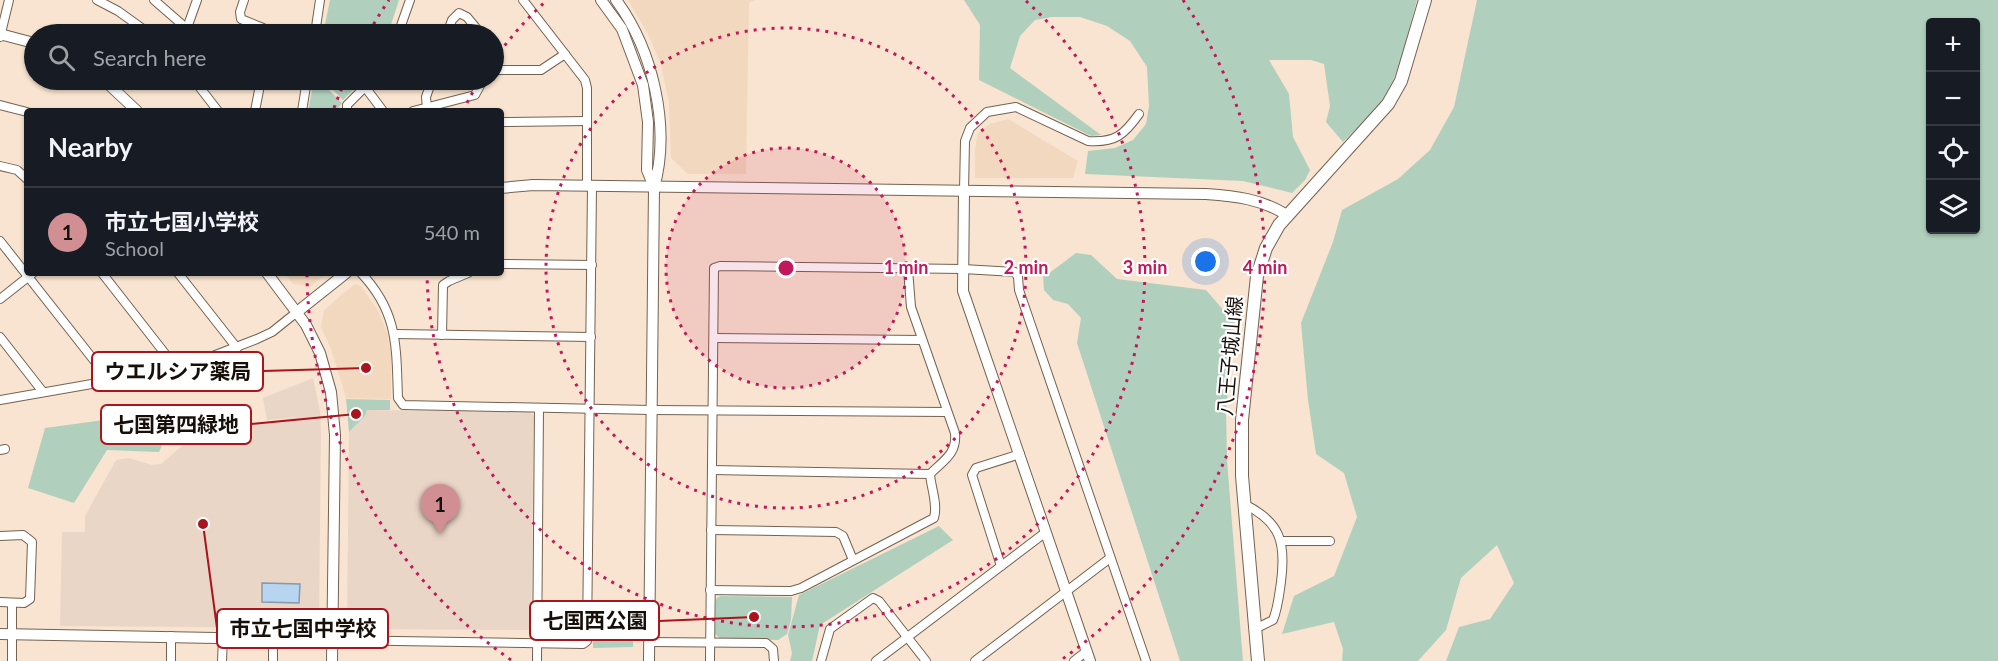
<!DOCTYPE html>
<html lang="en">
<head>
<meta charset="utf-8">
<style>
  body { margin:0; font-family:Lato,"Noto Sans JP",sans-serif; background:#242831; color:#f1f3f6 }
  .controls { position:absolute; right:18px; top:18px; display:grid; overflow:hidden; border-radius:6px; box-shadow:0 2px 4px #0004 }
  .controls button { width:54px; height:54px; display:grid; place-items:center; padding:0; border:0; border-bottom:2px solid #363941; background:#171b24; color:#f1f3f6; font:30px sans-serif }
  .you { position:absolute; left:1206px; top:262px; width:21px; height:21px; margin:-15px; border:4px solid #fff; border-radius:50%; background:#1a73e8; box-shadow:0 0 0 9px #1a73e833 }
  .badge { display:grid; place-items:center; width:39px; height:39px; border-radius:50%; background:#d18f94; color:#111; font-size:20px; font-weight:700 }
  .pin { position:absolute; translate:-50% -50px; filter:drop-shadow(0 2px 3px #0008) }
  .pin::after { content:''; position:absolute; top:32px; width:21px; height:18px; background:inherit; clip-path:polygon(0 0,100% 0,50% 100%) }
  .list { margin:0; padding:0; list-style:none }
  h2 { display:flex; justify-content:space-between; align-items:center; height:78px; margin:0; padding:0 24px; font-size:26px }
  h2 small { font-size:20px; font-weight:400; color:#9ea1a6 }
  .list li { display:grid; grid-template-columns:39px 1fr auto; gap:18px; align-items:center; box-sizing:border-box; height:90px; padding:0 24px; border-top:2px solid #363941 }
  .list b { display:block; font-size:22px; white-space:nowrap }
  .list p { margin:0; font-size:20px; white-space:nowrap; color:#9ea1a6 }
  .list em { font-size:20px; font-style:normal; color:#9ea1a6 }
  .icon { flex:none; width:33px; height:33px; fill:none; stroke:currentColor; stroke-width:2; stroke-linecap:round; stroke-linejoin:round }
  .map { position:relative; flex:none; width:1998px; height:661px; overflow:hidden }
  .search { position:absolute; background:#171b24; box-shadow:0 2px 4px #0004; left:24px; top:24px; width:480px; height:66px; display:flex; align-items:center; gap:15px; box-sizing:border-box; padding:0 21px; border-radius:33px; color:#9ea1a6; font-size:22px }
  .panel { position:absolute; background:#171b24; box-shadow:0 2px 4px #0004; left:24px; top:108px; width:480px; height:168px; border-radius:6px }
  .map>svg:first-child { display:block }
  .built { fill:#f2d8be }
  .education { fill:#ead6c7 }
  .green { fill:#b0d0bd; fill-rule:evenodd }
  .water { fill:#b7d4f0; stroke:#8799ab; stroke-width:1.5 }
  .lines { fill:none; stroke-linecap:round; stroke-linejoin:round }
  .minor-casing { stroke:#746251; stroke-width:10 }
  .tertiary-casing { stroke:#746251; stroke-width:12 }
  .secondary-casing { stroke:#746251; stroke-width:14 }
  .minor { stroke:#fff; stroke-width:8 }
  .tertiary { stroke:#fff; stroke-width:10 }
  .secondary { stroke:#fff; stroke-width:12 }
  .ring { fill:none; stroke:#c2185b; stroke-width:3; stroke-dasharray:3 6 }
  .labels { text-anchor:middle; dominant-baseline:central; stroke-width:4.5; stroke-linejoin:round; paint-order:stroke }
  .street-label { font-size:20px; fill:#17100a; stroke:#fff }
  .centre { fill:#c2185b; stroke:#fff; stroke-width:3 }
  .ring-label { font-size:18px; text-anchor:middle; font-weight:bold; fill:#c2185b; stroke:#fff; stroke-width:4.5; stroke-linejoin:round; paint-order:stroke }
  .leader { fill:none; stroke:#a9141d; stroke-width:2 }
  .callout-dot { fill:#a9141d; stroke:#fff; stroke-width:2 }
  .callout { fill:#fff; stroke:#a9141d; stroke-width:2 }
  .callout-label { font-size:21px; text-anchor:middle; font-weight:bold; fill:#17100a }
</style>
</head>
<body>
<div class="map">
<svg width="1998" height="661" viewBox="0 0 1998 661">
  <rect width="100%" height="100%" fill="#f8e4d0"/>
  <g class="built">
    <path d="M628 0H755L749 3 746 174H688L671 158 669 103 661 65 649 36Z"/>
    <path d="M1008 119 1078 161 1073 178H975V149L978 133 990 124Z"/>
    <path d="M284 273H327L311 286 293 284Z"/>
    <path d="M355 284 361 286 378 311 388 335 391 355V399L346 398 331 349 321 327 324 310Z"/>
  </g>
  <g class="education">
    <path d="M313 378 320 411 321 434 319 618 308 628 60 626 62 532H85V516L116 460 129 458 152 465 161 464 204 427 216 421 245 425 299 417 267 420 263 398Z"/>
    <path d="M367 410 530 412 534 416 531 630 347 629 349 432 365 416Z"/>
  </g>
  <g class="green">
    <path d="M330 0H399L388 34H323Z"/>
    <path d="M964 0H1417C1407 34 1401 76 1379 105 1368 118 1355 130 1343 142L1326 122 1330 106 1324 64 1311 60H1269L1289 94 1293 137 1310 170 1305 180 1292 193 1243 181 1085 174 1088 151 1115 148 1133 140 1146 124 1149 106 1147 67 1130 41 1107 26 1080 17H1052L1035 20 1020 36 1010 68 1101 135 1091 136 979 80 980 25Z"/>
    <path d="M1477 0H1998V661H1446L1459 627 1490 619 1514 583 1497 545 1461 578 1446 630 1418 661H1342L1343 649 1334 622 1282 634 1294 596 1334 576 1357 517 1344 473 1316 454 1308 400 1301 323 1333 242 1342 210 1398 179 1430 150 1454 107ZM1930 22H1976V230H1930Z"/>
    <path d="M314 80H324V85L342 103 338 108 340 111H308Z"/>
    <path d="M327 80H363L343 100 327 84Z"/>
    <path d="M1076 253 1091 255 1117 279 1206 290 1225 312 1235 317 1226 411 1227 460 1243 661H1180L1077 343 1081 318 1068 304 1053 300 1044 290 1043 274H1048Z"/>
    <path d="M346 399 390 400V410H367L365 416 349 432Z"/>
    <path d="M178 410 159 452 107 450 74 503 28 488 45 428Z"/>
    <path d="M939 526 953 540 820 625 812 661H790L792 653 788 635 799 595Z"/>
    <path d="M720 596 792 597 791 620 787 634 778 640 720 638 715 634 716 599Z"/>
    <path d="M614 626H634L633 647 593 648V637H614Z"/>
  </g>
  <path class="water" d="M262 583 300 584 299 603 262 602Z"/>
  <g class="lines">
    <defs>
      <g id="minor">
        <path d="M97 0 118 11 150 34"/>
        <path d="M154 0 193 34"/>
        <path d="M244 0 240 12 241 19 263 28 267 34"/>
        <path d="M523 0 585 80 587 88V186"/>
        <path d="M187 28 197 0"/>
        <path d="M315 34 320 0"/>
        <path d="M398 34 410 0"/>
        <path d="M447 34 452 20 459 13 467 17 481 34"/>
        <path d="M0 37 9 0"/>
        <path d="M494 70H541L565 54"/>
        <path d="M194 80 218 111"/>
        <path d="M240 80 260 83"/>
        <path d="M365 87 383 111"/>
        <path d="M0 105 27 112"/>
        <path d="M427 108 426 97 432 80"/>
        <path d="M255 111 261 80"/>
        <path d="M302 111 307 80"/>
        <path d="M347 111V105L372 80"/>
        <path d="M413 111 475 95 483 80"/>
        <path d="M501 122 587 121"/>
        <path d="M0 166 17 170 27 179"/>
        <path d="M964 191 965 141 970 128 987 112 1016 107 1088 141C1115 143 1124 135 1139 114"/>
        <path d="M0 241 104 373 108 381"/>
        <path d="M501 264 592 265"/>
        <path d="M102 273 170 360 174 369"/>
        <path d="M178 273 237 348"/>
        <path d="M361 273C399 313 396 348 398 398L403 405 651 410 947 412"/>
        <path d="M0 299 33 273"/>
        <path d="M395 334 591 337"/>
        <path d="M442 335 443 285 449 281 468 273"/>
        <path d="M0 337 43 392"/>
        <path d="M714 338 922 340"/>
        <path d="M0 400 143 375 192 364 257 339 272 332 297 312"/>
        <path d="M0 450 5 449"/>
        <path d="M712 470 930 474"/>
        <path d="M1244 504C1281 522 1286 543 1281 582 1279 595 1278 608 1273 620L1255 629"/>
        <path d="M711 530 836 532 843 536 853 560"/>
        <path d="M0 536 23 535 32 542 30 599 24 603 0 602"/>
        <path d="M1281 541H1330"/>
        <path d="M1001 566 972 475 976 468 1020 454"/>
        <path d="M710 590 791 591 801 588 934 518C938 504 931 488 930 474 944 460 957 454 955 433L911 307 908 269"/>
        <path d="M332 640 583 644 587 641 592 186"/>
        <path d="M649 642 766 643 773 649 774 661"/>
        <path d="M12 661V603"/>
        <path d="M171 661V636"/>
        <path d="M222 661 223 637"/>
        <path d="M273 661V638"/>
        <path d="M537 661 539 408"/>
        <path d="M710 661 714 268 720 266 963 269 1015 272 1018 277 1019 290 1146 661"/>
        <path d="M821 661 830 629 873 598 879 601 926 661"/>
        <path d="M876 661 1046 532"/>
        <path d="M975 661 1110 558"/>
        <path d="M1074 661 1087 651"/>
      </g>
      <g id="tertiary">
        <path d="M601 0 622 29 643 85 648 122 647 170 654 187"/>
        <path d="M616 0C653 50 671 127 654 188L649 661"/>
        <path d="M0 34 34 43"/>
        <path d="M104 80 137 111"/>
        <path d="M501 188 533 185 1206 194C1236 196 1261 199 1287 215"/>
        <path d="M964 191 963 291 1090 661"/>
        <path d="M267 273 306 325 320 353 331 392 335 435 332 661"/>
        <path d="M297 312 346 273"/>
        <path d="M0 634 332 640"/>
      </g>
      <path id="secondary" d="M1258 661 1242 476V420L1257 276 1266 248 1279 225 1388 104 1401 81 1425 0"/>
    </defs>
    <use href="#minor" class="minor-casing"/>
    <use href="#tertiary" class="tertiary-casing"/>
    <use href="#secondary" class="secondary-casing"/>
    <use href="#minor" class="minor"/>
    <use href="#tertiary" class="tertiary"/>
    <use href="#secondary" class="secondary"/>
  </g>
  <circle cx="786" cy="268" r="120" fill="#c2185b" fill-opacity=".12"/>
  <g class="ring">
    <circle cx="786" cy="268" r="120"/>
    <circle cx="786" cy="268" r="240"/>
    <path d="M463 111A359 359 0 0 1 480 80M494 60A359 359 0 0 1 546 1M1026 1A359 359 0 1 1 427 274"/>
    <path d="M511 660A479 479 0 0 1 307 276M334 108A479 479 0 0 1 345 81M369 32A479 479 0 0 1 389 0M1183 0A479 479 0 0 1 1061 660"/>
  </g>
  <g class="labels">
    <g class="street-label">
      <text transform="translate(1229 356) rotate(-85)">八王子城山線</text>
    </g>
  </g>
  <circle cx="786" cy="268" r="9" class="centre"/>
  <g class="ring-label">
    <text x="906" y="274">1 min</text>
    <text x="1026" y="274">2 min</text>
    <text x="1145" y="274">3 min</text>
    <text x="1265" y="274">4 min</text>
  </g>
  <path class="leader" d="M366 368L263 371M356 414L251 424M754 617L659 621M203 524L217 628"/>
  <g class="callout-dot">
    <circle cx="366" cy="368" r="6"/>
    <circle cx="356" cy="414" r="6"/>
    <circle cx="754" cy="617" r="6"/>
    <circle cx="203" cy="524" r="6"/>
  </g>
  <g class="callout">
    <rect x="92" y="352" width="171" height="39" rx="6"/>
    <rect x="101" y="405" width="150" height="39" rx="6"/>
    <rect x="530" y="601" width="129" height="39" rx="6"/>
    <rect x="217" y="609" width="171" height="39" rx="6"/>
  </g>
  <g class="callout-label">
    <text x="178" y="379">ウエルシア薬局</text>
    <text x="176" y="432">七国第四緑地</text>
    <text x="595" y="628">七国西公園</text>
    <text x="303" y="636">市立七国中学校</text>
  </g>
</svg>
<div class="controls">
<button>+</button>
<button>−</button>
<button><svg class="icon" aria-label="locate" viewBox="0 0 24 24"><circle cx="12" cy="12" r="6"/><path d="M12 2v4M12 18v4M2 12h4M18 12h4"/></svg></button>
<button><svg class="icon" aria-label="layers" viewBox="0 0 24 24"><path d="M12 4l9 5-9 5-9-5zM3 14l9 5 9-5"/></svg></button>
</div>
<div class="you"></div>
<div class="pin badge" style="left:440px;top:534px">1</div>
<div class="search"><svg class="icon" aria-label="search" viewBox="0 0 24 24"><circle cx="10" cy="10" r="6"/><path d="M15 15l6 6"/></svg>Search here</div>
<section class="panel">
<h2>Nearby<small></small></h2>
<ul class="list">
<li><span class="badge">1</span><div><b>市立七国小学校</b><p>School</p></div><em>540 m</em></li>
</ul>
</section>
</div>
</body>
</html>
